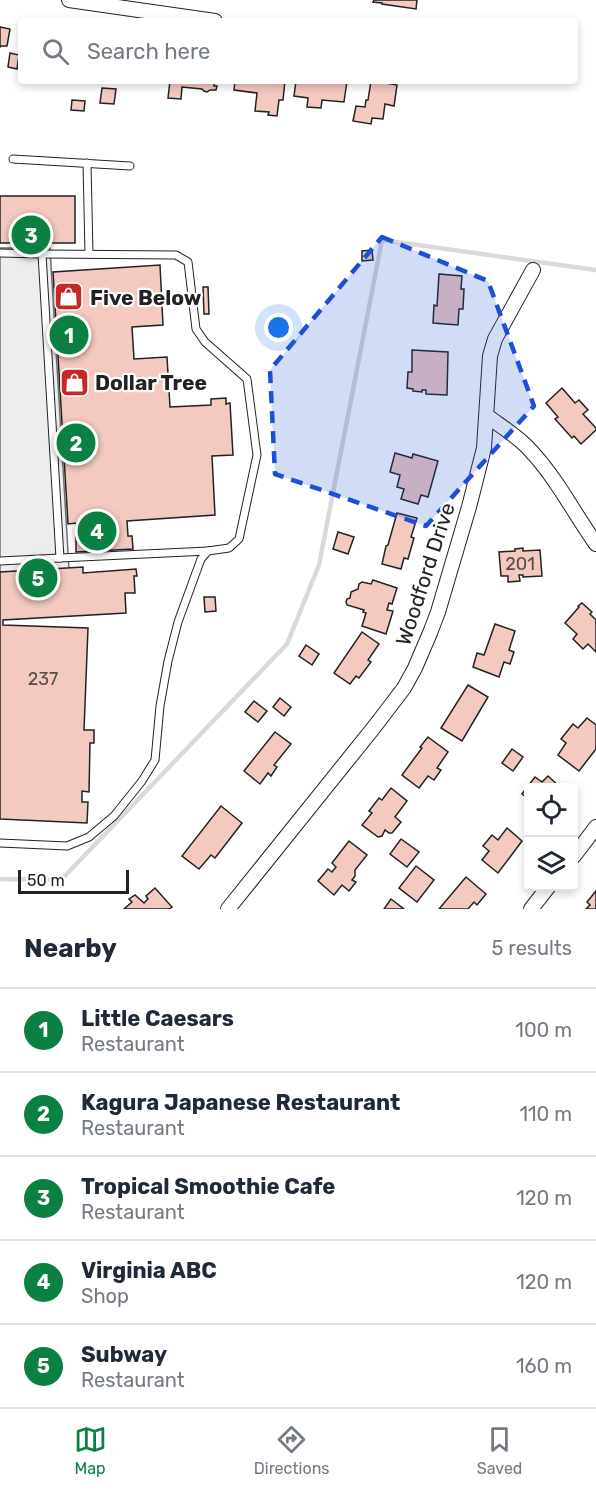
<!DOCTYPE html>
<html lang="en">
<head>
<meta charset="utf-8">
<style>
  body { margin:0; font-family:Rubik,sans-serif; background:#f2f2f3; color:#1f2937 }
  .controls { position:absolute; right:18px; bottom:18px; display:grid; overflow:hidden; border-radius:6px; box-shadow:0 3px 9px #0003 }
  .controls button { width:54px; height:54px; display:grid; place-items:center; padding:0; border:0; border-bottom:2px solid #e0e1e3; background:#fff; color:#1f2937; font:30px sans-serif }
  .scale { position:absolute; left:18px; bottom:15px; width:111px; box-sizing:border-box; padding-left:6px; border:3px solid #222; border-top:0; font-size:16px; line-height:21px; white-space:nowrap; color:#222; -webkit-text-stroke:4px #fff; paint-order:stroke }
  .you { position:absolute; left:279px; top:328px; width:21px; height:21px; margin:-15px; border:4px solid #fff; border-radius:50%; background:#1a73e8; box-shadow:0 0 0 9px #1a73e833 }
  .badge { display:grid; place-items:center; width:39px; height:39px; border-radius:50%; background:#0b8043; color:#fff; font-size:20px; font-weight:700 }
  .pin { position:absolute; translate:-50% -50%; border:3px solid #fff; box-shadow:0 2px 6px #0006 }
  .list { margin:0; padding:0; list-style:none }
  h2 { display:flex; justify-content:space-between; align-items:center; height:78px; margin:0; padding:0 24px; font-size:26px }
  h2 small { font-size:20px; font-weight:400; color:#747a83 }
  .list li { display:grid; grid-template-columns:39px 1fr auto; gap:18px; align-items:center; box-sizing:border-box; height:84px; padding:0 24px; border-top:2px solid #e0e1e3 }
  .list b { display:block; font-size:22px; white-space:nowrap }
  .list p { margin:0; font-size:20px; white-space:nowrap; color:#747a83 }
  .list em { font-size:20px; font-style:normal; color:#747a83 }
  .icon { flex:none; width:33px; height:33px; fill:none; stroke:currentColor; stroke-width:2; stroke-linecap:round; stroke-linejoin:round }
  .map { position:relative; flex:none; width:596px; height:909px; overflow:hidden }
  .search { position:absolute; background:#fff; box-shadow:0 3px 9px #0003; left:18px; right:18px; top:18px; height:66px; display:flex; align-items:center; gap:15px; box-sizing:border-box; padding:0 21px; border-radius:6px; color:#747a83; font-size:22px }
  .sheet { height:498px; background:#fff }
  nav { display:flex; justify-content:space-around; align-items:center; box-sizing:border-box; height:84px; border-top:2px solid #e0e1e3; background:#fff; font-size:16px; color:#747a83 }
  nav a { display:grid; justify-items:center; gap:3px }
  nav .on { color:#0b8043 }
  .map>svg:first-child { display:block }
  .parking { fill:#ededed; stroke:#6f6f6f; stroke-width:1.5 }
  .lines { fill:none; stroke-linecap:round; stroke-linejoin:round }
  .stream { stroke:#d9d9d9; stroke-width:4.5 }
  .building { fill:#f3c9c0; stroke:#222; stroke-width:1.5 }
  .service-casing { stroke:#222; stroke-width:9 }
  .minor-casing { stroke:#222; stroke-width:16 }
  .service { stroke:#fff; stroke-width:7 }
  .minor { stroke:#fff; stroke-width:14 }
  .marked { fill:#1d4ed8; fill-opacity:0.2; stroke:#1d4ed8; stroke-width:4.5; stroke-dasharray:12 8; stroke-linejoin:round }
  .labels { text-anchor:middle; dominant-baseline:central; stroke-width:4.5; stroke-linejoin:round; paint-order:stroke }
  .number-label { font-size:18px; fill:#564c4a }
  .poi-label { font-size:21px; font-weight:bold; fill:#222; stroke:#fff; text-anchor:start }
  .street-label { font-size:21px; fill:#222; stroke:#fff }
</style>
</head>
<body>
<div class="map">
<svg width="596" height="909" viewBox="0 0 596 909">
  <rect width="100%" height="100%" fill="#fff"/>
  <path class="parking" d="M0 248H50L69 569 0 573Z"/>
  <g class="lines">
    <path class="stream" d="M0 879 61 880 287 644 319 565 382 240 596 270"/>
  </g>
  <g class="building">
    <path d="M374 0H417L416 9 382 4V3L373 2Z"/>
    <path d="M0 27 10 29 7 46H1L0 47Z"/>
    <path d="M10 53 19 55 17 69 8 67Z"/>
    <path d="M170 81H214V86H217L216 90H210L207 92 204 91 202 89 182 87 181 99 168 98Z"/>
    <path d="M235 81H285L283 100H279L277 116 268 115 269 112 255 111 257 93 234 90Z"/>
    <path d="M296 81H347L344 102 322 100 321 108 307 107 308 98 294 96Z"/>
    <path d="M371 81 387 82 386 83 397 85 394 106 385 104 383 119 372 118 371 124 353 121 356 106 365 107 366 100H368Z"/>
    <path d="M102 88 116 89 114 104 100 103Z"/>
    <path d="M72 100 85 101 84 111 71 110Z"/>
    <rect x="0" y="196" width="75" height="47"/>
    <path d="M372 250 373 260 362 261V251Z"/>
    <path d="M160 265 163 325 132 327 134 359 167 357 170 407 211 405V399L226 398V404L230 403 233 455 212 456 215 515 127 521 128 536H132L133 549 76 552V523L68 524 53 272Z"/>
    <path d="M439 274 462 276 461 289H464L463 309H459L458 325 433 323 434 305 437 306Z"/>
    <path d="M203 287H208L209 314H204Z"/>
    <path d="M412 350 448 352 447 395 426 394V390H422V392L413 391V389L407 388 408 372H412Z"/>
    <path d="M562 388 575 403 579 400 588 410 583 414 596 428V430L581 444 574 436 572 438 555 419 558 417 546 403Z"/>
    <path d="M395 453 412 458 413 454 438 461 428 497 421 495 418 504 401 499 404 489 397 487 400 475 390 472Z"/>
    <path d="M397 513 417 518 411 537 414 538 408 559 404 558 401 569 382 564 386 546 388 545Z"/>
    <path d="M338 532 354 537 348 554 333 549Z"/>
    <path d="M523 548V551L540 550 542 576 523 577V575H519L520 581 508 582V576H501L499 552 515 551V549Z"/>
    <path d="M83 567V573L136 569 137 576H134L135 593H125L126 613 3 620V625L88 628 84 730H94V743H90L89 792 82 791V802H88L87 823 0 819V572Z"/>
    <path d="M373 580 397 588 392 604 389 603 387 610 393 611 386 634 362 626 366 613 363 612 364 610 347 605 346 602 347 599 350 598 351 592 358 589 359 584 362 582 371 584Z"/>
    <path d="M204 597H215L216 611 205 612Z"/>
    <path d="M582 603 592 612 590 614 596 620V652L588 644 583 649 573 639 577 634 565 623 579 607 578 606Z"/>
    <path d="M495 624 515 631 509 650 514 652 510 664 504 662 499 677 473 667 477 653 484 655Z"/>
    <path d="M362 632 379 644 368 660 371 662 359 678 356 676 350 684 334 673Z"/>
    <path d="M306 645 319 654 312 665 299 656Z"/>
    <path d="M468 685 488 697 462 741 441 728Z"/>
    <path d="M280 698 291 707 284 716 273 707Z"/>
    <path d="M254 701 267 711 258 722 245 712Z"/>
    <path d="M587 718 596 725V749L579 771 558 755 566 743 561 739 573 724 578 728Z"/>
    <path d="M275 732 291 744 274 765 277 767 271 776 268 773 260 784 244 771Z"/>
    <path d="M428 737 448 752 437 768 441 770 434 780 428 776 419 788 402 775 422 748 420 747Z"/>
    <path d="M512 749 523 757 513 771 502 763Z"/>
    <path d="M548 776 561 788H528V799L522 794 535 777 542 782Z"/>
    <path d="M391 788 407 801 395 817 401 822 392 833H389L385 830 382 836 378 837 362 825 372 813 369 811 379 798 382 800Z"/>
    <path d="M221 806 242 823 215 858 211 855 199 869 182 856Z"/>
    <path d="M507 828 522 841 498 873 482 860 489 851 483 846 492 835 498 840Z"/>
    <path d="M401 839 419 852 407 867 390 854Z"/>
    <path d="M349 841 367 855 355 870V876L352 880 356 882 349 891 342 885 334 895 318 881 328 869 332 872 336 867 332 863Z"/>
    <path d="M416 866 434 880 417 902 399 888Z"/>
    <path d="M466 877 486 894 477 905 474 902 468 909H439Z"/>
    <path d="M155 888 172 907 169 909H124L132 902 129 899 135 895 144 903 148 899 146 896Z"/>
    <path d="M596 891V909H586L590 905 587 902Z"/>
    <path d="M391 899 404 909H384Z"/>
  </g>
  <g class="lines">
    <defs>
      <g id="service">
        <path d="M13 159 130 166"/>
        <path d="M87 163 89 254"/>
        <path d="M0 253 42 254 60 558 0 561"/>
        <path d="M60 558 208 551"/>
        <path d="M0 843 67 846 89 837 114 816 142 781 155 760 160 706 168 661 178 622 201 559 208 551 229 548 239 539 257 455 247 379 205 342 196 329 188 262 176 255 42 254"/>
      </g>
      <g id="minor">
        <path d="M69 0 215 21"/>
        <path d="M487 416C502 427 519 437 531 451 557 479 574 513 596 544"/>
        <path d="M574 856 596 827"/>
        <path d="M228 909 375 726 404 688 415 668 430 633 438 612 469 507 484 448 490 356 495 339 533 270"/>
        <path d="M531 909 549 886"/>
      </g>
    </defs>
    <use href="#service" class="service-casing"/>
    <use href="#minor" class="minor-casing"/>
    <use href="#service" class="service"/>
    <use href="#minor" class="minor"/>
  </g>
  <path class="marked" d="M382 237 488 281 534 406 426 526 275 474 270 370Z"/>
  <defs>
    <symbol id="shop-square" viewBox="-11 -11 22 22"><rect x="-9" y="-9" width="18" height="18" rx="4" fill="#c62828" stroke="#fff"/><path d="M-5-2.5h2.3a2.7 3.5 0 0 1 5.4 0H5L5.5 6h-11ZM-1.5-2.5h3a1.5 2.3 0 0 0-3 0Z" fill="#fff"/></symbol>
  </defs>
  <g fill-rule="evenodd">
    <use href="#shop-square" x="52" y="280" width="33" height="33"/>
    <use href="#shop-square" x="58" y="366" width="33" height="33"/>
  </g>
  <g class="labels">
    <g class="number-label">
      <text x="520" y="564">201</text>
      <text x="43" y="679">237</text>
    </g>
    <g class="poi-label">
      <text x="90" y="297">Five Below</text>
      <text x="95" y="382">Dollar Tree</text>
    </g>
    <g class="street-label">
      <text transform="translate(425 574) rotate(-72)">Woodford Drive</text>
    </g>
  </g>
</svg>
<div class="controls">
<button><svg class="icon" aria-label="locate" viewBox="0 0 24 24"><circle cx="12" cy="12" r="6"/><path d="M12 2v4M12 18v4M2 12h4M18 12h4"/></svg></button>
<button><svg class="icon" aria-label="layers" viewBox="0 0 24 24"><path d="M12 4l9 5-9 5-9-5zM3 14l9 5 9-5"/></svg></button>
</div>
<div class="scale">50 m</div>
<div class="you"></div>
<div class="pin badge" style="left:69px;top:335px">1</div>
<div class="pin badge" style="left:76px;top:443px">2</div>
<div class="pin badge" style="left:31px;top:235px">3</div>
<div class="pin badge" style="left:97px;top:531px">4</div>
<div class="pin badge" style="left:38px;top:578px">5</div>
<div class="search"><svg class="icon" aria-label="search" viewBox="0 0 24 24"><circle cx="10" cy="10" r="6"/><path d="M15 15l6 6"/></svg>Search here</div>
</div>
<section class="sheet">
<h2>Nearby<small>5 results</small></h2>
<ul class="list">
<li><span class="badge">1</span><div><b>Little Caesars</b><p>Restaurant</p></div><em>100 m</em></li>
<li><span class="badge">2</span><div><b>Kagura Japanese Restaurant</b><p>Restaurant</p></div><em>110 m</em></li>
<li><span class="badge">3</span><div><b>Tropical Smoothie Cafe</b><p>Restaurant</p></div><em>120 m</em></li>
<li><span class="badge">4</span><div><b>Virginia ABC</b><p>Shop</p></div><em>120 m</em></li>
<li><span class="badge">5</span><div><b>Subway</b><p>Restaurant</p></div><em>160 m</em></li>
</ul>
</section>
<nav>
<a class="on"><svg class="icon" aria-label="map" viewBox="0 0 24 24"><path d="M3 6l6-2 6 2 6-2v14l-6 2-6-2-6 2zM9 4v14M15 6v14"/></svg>Map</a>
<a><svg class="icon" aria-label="directions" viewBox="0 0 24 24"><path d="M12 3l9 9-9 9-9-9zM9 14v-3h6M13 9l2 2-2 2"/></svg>Directions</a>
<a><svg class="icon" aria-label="saved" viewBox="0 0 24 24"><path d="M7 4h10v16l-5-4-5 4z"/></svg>Saved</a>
</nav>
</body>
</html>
